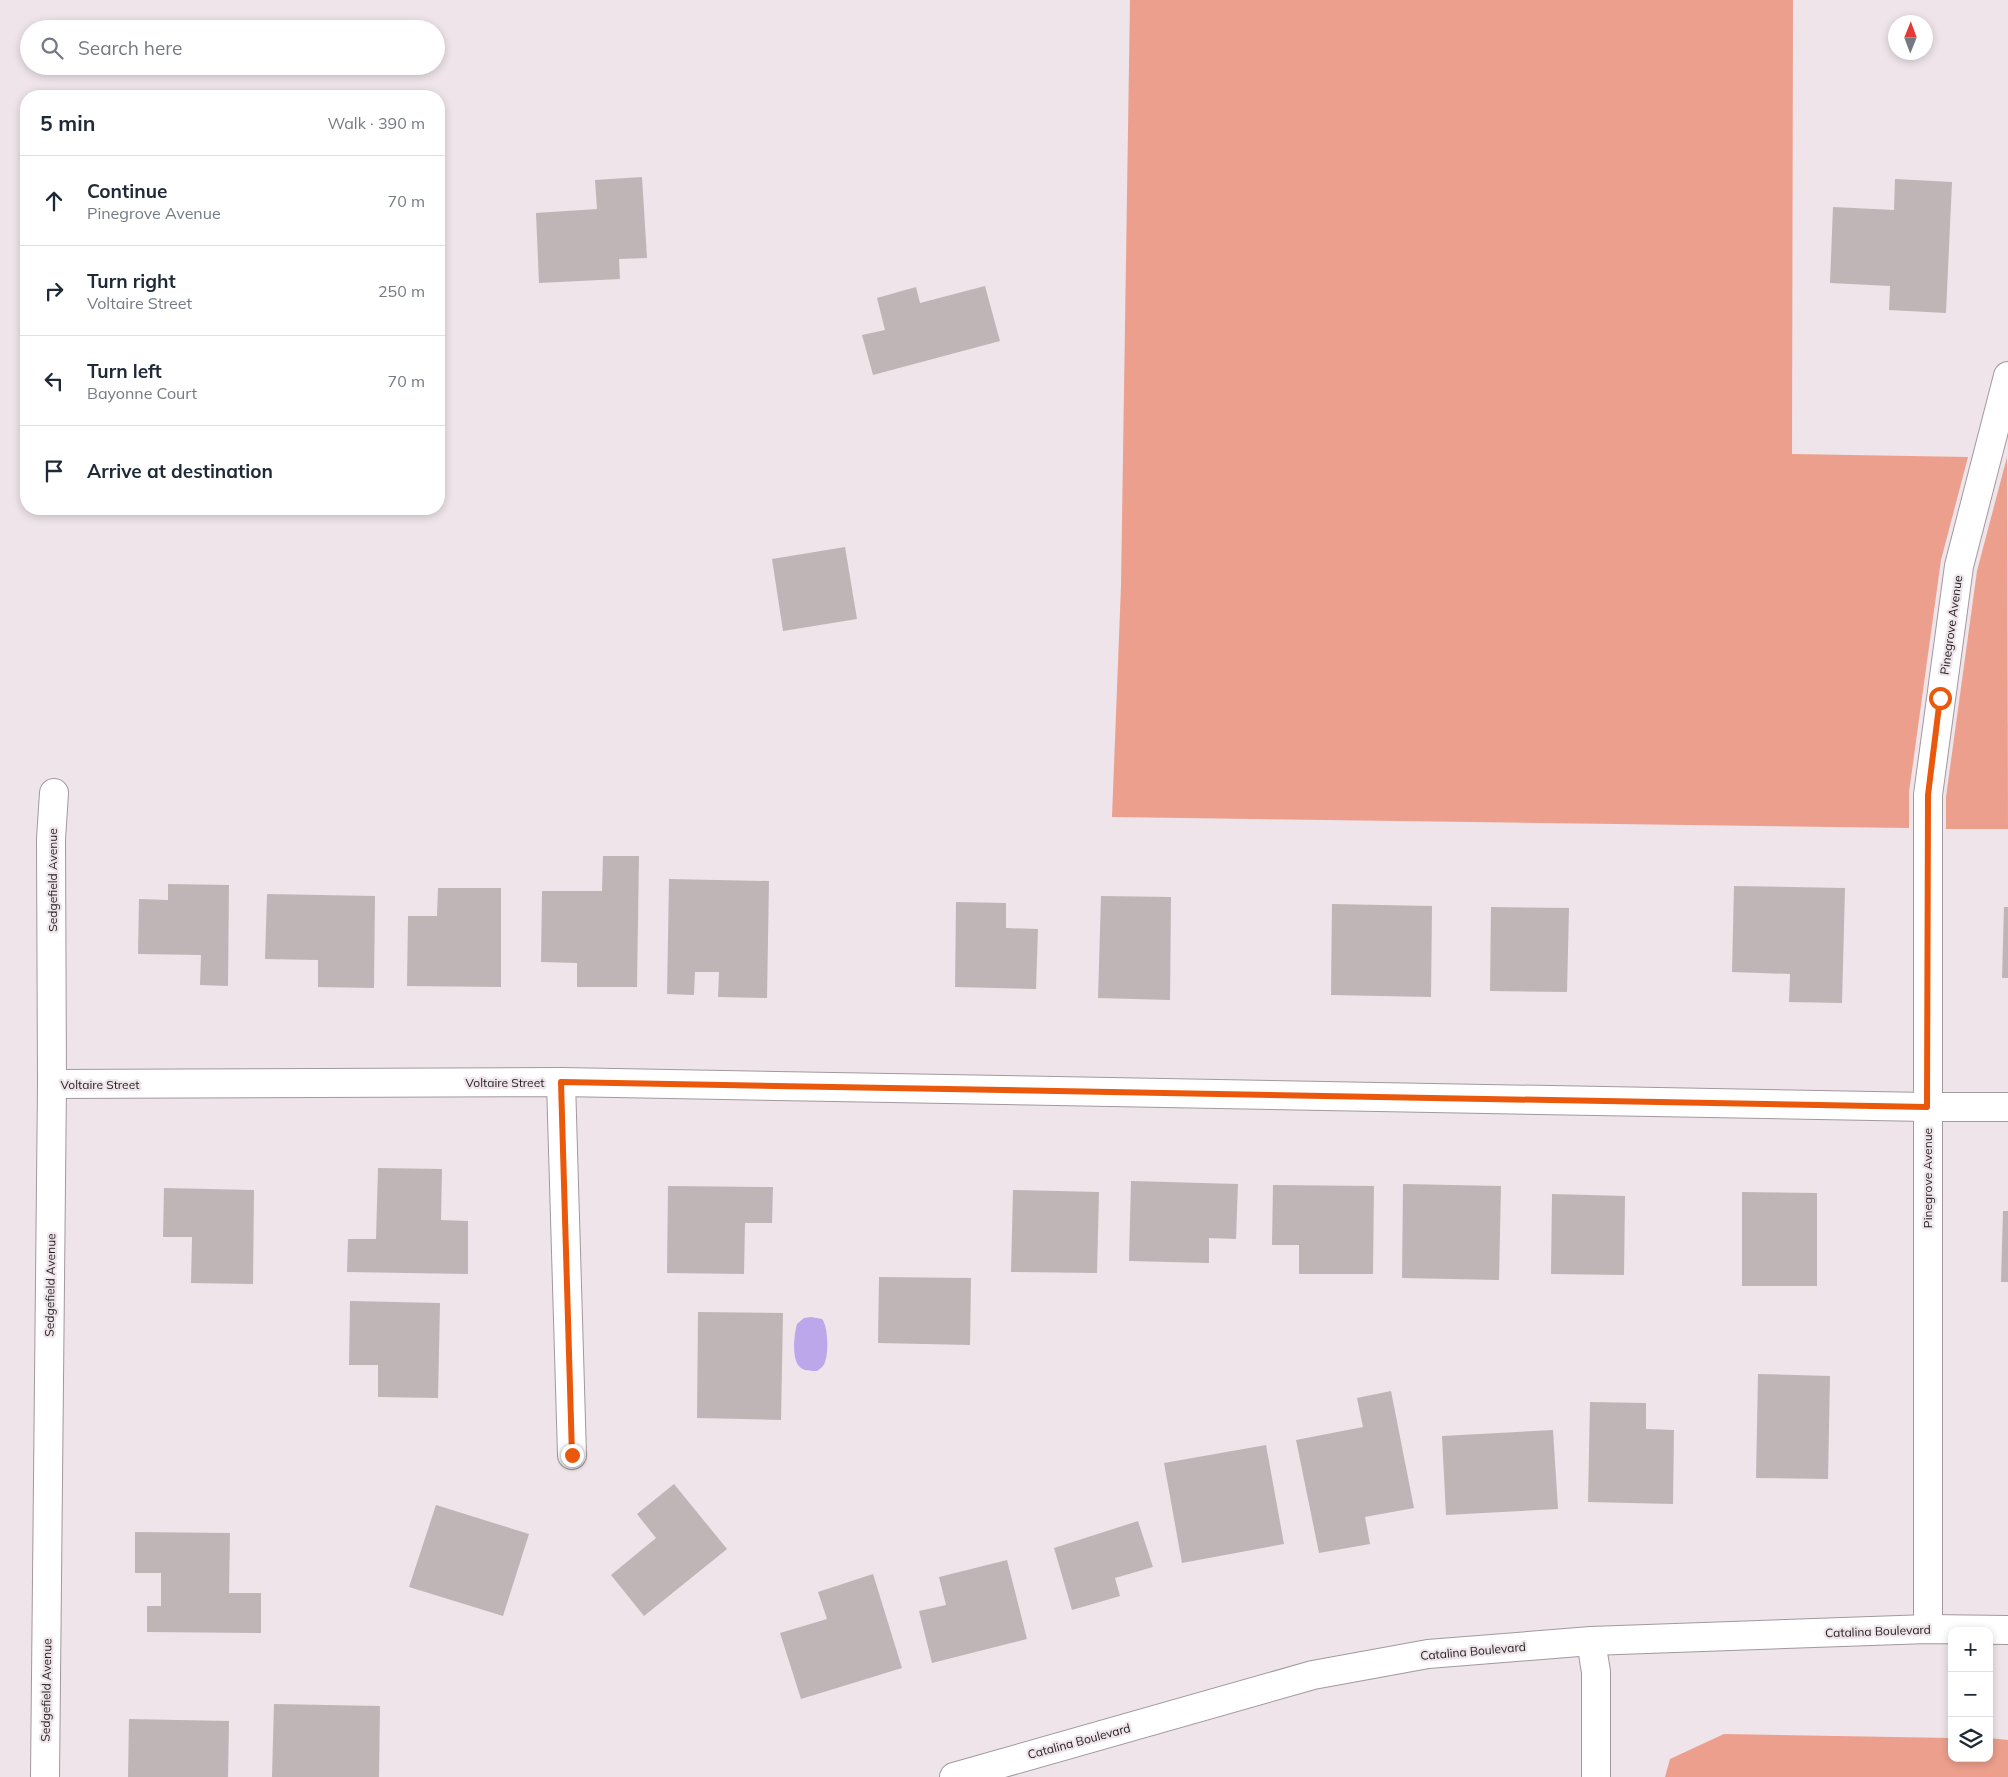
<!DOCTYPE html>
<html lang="en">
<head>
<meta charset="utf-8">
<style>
  body { margin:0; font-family:Mulish,sans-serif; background:#f2f2f3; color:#1f2937 }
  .controls { position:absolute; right:15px; bottom:15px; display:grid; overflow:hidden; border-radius:10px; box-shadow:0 2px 8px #0003 }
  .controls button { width:45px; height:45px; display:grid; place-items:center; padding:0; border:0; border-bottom:1px solid #e0e1e3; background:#fff; color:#1f2937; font:25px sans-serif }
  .compass { position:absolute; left:1888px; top:15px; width:45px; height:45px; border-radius:50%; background:#fff; box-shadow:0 2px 8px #0003; rotate:1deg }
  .stop { position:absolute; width:15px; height:15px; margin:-11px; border:4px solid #ea580c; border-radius:50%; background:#fff }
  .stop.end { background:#ea580c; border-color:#fff; box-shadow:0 1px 5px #0008 }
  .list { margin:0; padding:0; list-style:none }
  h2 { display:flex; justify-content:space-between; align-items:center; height:65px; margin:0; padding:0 20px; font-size:21px }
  h2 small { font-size:16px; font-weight:400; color:#747a83 }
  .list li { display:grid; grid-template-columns:32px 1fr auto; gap:15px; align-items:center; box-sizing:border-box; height:90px; padding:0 20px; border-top:1px solid #e0e1e3 }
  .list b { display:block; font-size:19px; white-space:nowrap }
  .list p { margin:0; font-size:16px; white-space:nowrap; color:#747a83 }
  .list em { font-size:16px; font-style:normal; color:#747a83 }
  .icon { flex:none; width:28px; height:28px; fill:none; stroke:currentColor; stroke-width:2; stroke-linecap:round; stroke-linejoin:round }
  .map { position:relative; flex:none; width:2008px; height:1777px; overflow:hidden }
  .search { position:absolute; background:#fff; box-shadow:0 2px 8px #0003; left:20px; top:20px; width:425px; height:55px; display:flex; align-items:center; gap:12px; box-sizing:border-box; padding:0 18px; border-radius:28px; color:#747a83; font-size:19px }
  .panel { position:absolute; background:#fff; box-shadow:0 2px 8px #0003; left:20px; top:90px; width:425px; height:425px; border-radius:20px }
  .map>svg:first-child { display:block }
  .forest { fill:#ec9f8c }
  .water { fill:#bda7eb }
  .building { fill:#c0b5b6 }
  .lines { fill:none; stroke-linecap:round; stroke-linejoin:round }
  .minor-casing { stroke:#a2989d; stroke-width:30 }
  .tertiary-casing { stroke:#a2989d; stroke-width:30 }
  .minor { stroke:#fff; stroke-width:28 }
  .tertiary { stroke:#fff; stroke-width:28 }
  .route { stroke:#ea580c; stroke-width:6 }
  .labels { text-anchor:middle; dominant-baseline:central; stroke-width:4.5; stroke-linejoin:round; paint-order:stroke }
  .street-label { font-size:12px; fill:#1f1c1d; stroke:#eee4e9 }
</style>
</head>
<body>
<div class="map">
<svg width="2008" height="1777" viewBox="0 0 2008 1777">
  <rect width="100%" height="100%" fill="#eee4e9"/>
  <g class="forest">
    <path d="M1130 0H1793L1792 454 1968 457 1941 560 1909 792V828L1112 817 1121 586Z"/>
    <path d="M2007 457 2008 829H1946V797L1977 571Z"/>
    <path d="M1724 1734 1952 1738V1758H1989V1738L2008 1740V1777H1665L1670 1759Z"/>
  </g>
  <path class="water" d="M811 1317 822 1319C828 1326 829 1353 825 1362 824 1366 821 1368 817 1371 812 1371 805 1371 801 1368 791 1361 794 1334 797 1324L804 1318Z"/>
  <g class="building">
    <path d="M642 177 647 258 619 259 620 279 539 283 536 213 597 209 595 180Z"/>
    <path d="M1895 179 1952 182 1946 313 1889 310 1890 286 1830 283 1833 207 1894 210Z"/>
    <path d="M985 286 1000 341 873 375 862 335 885 330 877 298 916 287 920 303Z"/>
    <path d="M845 547 857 619 783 631 772 559Z"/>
    <path d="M603 856H639L637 987H577V963L541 962 542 891H602Z"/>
    <path d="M669 879 769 881 767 998 718 997 719 972H695L694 995 667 994Z"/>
    <path d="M168 884 229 885 228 986 200 985 201 955 138 954 139 899 168 900Z"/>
    <path d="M1734 886 1845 888 1842 1003 1789 1002 1790 974 1732 972Z"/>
    <path d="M438 888H501V987L407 986 408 916H437Z"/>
    <path d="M267 894 375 896 374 988 318 987V960L265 959Z"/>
    <path d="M1101 896 1171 897 1170 1000 1098 998Z"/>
    <path d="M956 902 1006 903V928L1038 929 1036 989 955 987Z"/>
    <path d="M1332 904 1432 906 1431 997 1331 995Z"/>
    <path d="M1491 907 1569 908 1567 992 1490 991Z"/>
    <path d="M2004 907H2008V978H2002Z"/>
    <path d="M378 1168 442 1169 441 1220 468 1221V1274L347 1272 348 1239H376Z"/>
    <path d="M1131 1181 1238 1184 1236 1239 1209 1238V1263L1129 1261Z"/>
    <path d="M1403 1184 1501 1186 1499 1280 1402 1278Z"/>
    <path d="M1273 1185 1374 1186 1373 1274H1299V1245H1272Z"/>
    <path d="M668 1186 773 1187 772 1223H745L744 1274 667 1273Z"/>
    <path d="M164 1188 254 1190 253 1284 191 1283 192 1237H163Z"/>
    <path d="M1013 1190 1099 1192 1097 1273 1011 1272Z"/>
    <path d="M1742 1192 1817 1193V1286H1742Z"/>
    <path d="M1552 1194 1625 1196 1624 1275 1551 1274Z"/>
    <path d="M2003 1211H2008V1282H2001Z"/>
    <path d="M879 1277 971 1278 970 1345 878 1343Z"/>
    <path d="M350 1301 440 1303 438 1398 378 1397V1365H349Z"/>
    <path d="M698 1312 783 1313 781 1420 697 1418Z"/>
    <path d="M1758 1374 1830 1376 1828 1479 1756 1478Z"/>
    <path d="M1391 1391 1414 1508 1365 1517 1370 1544 1319 1553 1296 1440 1363 1427 1357 1398Z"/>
    <path d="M1590 1402 1646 1403V1429L1674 1430 1673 1504 1588 1502Z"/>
    <path d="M1553 1430 1558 1509 1446 1515 1442 1436Z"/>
    <path d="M1266 1445 1284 1544 1182 1563 1164 1463Z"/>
    <path d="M674 1484 727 1549 644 1616 611 1575 656 1538 637 1514Z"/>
    <path d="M436 1505 529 1534 503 1616 409 1587Z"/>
    <path d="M1138 1521 1153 1567 1115 1578 1120 1596 1072 1610 1054 1548Z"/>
    <path d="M135 1532 230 1533 229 1593H261V1633L147 1632V1606H161V1573H135Z"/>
    <path d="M1007 1560 1027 1639 932 1663 919 1611 946 1605 939 1577Z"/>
    <path d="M873 1574 902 1668 801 1699 780 1633 827 1619 818 1592Z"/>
    <path d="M274 1704 380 1706 379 1777H272Z"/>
    <path d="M129 1719 229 1721 228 1777H128Z"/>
  </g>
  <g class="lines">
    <defs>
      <g id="minor">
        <path d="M561 1082 572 1455"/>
        <path d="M52 1084 561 1082 1927 1107H2008"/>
        <path d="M1928 1629V795L1959 566 2008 376"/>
        <path d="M1591 1641 1596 1672V1777"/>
        <path d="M45 1777 52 1084 51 839 54 793"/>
      </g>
      <path id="tertiary" d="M954 1777 1313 1675 1428 1654 1591 1641 1928 1629 2008 1630"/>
    </defs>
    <use href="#minor" class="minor-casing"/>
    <use href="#tertiary" class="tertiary-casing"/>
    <use href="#minor" class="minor"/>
    <use href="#tertiary" class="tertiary"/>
  </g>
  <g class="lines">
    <path class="route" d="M572 1455 561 1082 1927 1107 1928 795 1940 698"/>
  </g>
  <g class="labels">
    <g class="street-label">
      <text transform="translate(1951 625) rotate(-82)">Pinegrove Avenue</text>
      <text transform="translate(52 880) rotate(-90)">Sedgefield Avenue</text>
      <text x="505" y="1082">Voltaire Street</text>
      <text x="100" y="1084">Voltaire Street</text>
      <text transform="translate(1927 1178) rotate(-90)">Pinegrove Avenue</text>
      <text transform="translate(50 1285) rotate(-89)">Sedgefield Avenue</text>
      <text transform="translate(1878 1631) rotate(-2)">Catalina Boulevard</text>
      <text transform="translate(1473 1651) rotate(-5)">Catalina Boulevard</text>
      <text transform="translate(46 1690) rotate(-89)">Sedgefield Avenue</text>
      <text transform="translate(1079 1741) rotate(-15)">Catalina Boulevard</text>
    </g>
  </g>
</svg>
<div class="controls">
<button>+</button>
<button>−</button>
<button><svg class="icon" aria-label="layers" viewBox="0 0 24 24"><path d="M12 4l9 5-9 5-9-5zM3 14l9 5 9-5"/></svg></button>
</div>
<svg class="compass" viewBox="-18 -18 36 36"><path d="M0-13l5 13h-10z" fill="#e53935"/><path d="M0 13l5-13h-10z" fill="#747a83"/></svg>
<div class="stop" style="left:1940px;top:698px"></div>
<div class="stop end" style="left:572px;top:1455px"></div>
<div class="search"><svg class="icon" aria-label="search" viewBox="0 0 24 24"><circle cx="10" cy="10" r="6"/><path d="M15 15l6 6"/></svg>Search here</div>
<section class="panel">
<h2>5 min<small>Walk · 390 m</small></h2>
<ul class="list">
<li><svg class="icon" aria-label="ahead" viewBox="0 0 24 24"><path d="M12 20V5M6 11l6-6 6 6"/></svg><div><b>Continue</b><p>Pinegrove Avenue</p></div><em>70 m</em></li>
<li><svg class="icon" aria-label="right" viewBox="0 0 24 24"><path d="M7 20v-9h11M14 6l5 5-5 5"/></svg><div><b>Turn right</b><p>Voltaire Street</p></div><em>250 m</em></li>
<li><svg class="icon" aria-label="left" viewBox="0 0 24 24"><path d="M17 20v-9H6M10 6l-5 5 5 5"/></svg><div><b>Turn left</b><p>Bayonne Court</p></div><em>70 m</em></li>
<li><svg class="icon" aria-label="arrive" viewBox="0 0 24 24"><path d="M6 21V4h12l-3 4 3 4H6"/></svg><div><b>Arrive at destination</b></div></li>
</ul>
</section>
</div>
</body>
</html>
